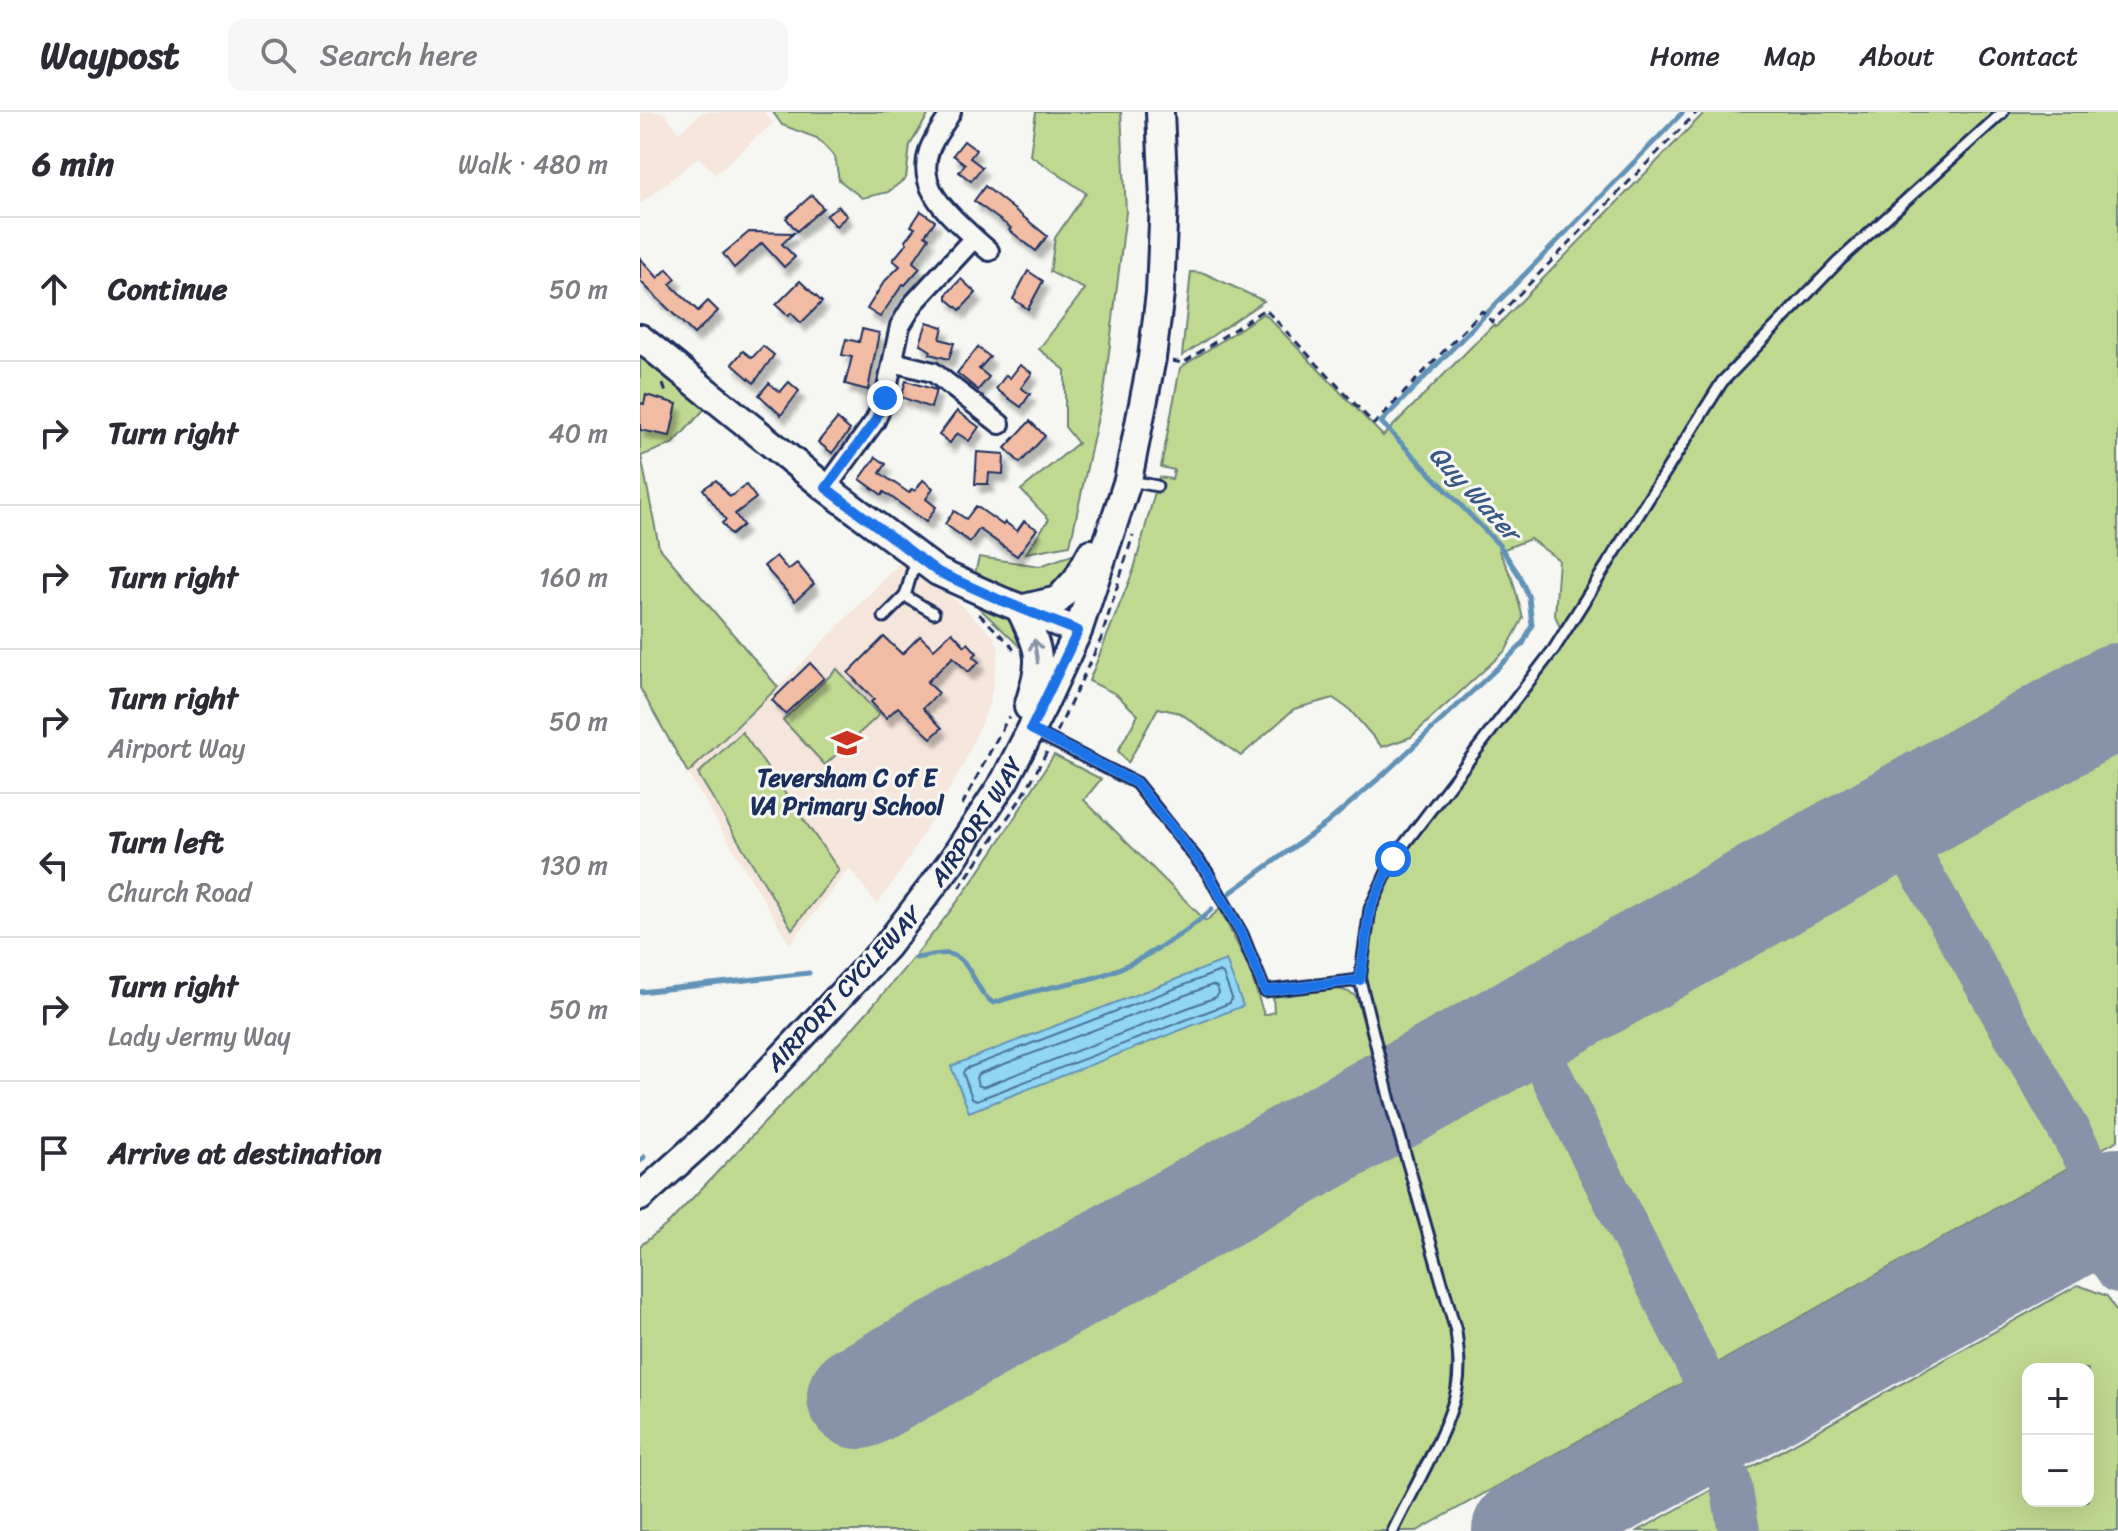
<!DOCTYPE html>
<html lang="en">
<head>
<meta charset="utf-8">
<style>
  body { margin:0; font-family:Sriracha,sans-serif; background:#f7f7f7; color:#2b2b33 }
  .controls { position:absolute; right:24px; bottom:24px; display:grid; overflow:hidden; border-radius:16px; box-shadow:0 8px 32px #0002 }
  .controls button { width:72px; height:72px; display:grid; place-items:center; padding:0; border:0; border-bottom:2px solid #e1e1e2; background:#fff; color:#2b2b33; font:40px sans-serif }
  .stop { position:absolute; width:24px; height:24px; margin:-18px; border:6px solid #1a73e8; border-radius:50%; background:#fff }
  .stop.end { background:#1a73e8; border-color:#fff; box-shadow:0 2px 8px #0008 }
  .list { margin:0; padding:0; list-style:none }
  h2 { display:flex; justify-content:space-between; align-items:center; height:104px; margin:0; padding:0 32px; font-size:34px }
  h2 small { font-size:26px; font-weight:400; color:#7c7c81 }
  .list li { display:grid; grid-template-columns:52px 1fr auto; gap:24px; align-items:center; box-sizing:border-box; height:144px; padding:0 32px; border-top:2px solid #e1e1e2 }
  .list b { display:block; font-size:30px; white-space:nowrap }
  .list p { margin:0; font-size:26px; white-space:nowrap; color:#7c7c81 }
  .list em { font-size:26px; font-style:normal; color:#7c7c81 }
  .icon { flex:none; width:44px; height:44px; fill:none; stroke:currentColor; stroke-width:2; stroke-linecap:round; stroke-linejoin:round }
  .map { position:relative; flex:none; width:1478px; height:1419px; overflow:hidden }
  header { display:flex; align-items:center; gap:48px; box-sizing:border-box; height:112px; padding:0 40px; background:#fff; border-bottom:2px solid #e1e1e2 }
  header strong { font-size:38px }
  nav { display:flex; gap:44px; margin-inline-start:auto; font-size:28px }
  .search { width:560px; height:72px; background:#f7f7f7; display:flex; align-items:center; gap:20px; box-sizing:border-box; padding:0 28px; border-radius:16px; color:#7c7c81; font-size:30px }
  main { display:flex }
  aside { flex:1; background:#fff }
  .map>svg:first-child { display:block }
  .built { fill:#f5e5db }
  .green { fill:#c0d990; stroke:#6e8477; stroke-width:2; fill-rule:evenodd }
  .water { fill:#91d6f3; stroke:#6293b7; stroke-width:2 }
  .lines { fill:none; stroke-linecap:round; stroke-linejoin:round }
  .shore { stroke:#4a729a; stroke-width:2 }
  .stream { stroke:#6293b7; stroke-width:5 }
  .taxiway { stroke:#8892a8; stroke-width:42 }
  .runway { stroke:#8892a8; stroke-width:104 }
  .building { fill:#f2bca4; stroke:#1b2f5e; stroke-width:2; filter:url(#shadow) }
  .lane-casing { stroke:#1b2f5e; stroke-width:15 }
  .street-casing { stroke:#1b2f5e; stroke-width:24 }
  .secondary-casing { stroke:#1b2f5e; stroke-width:32 }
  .path { stroke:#1b2f5e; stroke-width:3; stroke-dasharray:8 6; stroke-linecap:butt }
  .lane { stroke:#f6f6f2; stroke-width:9 }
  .street { stroke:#f6f6f2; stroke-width:18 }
  .secondary { stroke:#f6f6f2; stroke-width:26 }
  .oneway { stroke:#8892a8 }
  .route { stroke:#1a73e8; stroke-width:10 }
  .labels { text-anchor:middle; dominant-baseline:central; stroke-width:6; stroke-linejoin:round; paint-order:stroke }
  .poi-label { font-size:24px; font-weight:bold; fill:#1b2f5e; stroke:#f6f6f2 }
  .street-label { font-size:24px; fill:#1b2f5e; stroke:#f6f6f2 }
  .water-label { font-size:26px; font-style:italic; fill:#385983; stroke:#f6f6f2 }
</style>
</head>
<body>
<header>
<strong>Waypost</strong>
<div class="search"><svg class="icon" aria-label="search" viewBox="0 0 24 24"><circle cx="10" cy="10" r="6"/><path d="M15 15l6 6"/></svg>Search here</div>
<nav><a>Home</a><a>Map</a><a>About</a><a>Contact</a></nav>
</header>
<main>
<aside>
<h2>6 min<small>Walk · 480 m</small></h2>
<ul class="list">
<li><svg class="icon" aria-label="ahead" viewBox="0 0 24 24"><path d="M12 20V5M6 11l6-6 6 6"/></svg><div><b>Continue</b></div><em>50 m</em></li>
<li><svg class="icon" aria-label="right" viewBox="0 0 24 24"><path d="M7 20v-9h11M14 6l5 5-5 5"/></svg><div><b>Turn right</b></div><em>40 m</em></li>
<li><svg class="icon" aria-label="right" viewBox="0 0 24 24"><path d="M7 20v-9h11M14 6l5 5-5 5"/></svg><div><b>Turn right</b></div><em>160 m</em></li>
<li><svg class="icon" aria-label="right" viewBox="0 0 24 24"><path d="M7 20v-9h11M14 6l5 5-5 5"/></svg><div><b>Turn right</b><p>Airport Way</p></div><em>50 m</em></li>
<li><svg class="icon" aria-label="left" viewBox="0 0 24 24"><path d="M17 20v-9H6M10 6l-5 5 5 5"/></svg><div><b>Turn left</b><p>Church Road</p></div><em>130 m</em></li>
<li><svg class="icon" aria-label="right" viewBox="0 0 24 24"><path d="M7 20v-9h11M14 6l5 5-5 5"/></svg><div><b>Turn right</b><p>Lady Jermy Way</p></div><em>50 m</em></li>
<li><svg class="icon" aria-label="arrive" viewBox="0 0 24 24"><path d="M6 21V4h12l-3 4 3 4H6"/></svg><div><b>Arrive at destination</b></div></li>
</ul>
</aside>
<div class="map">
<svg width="1478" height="1419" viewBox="0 0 1478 1419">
  <defs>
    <filter id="shadow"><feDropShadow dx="5" dy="8" stdDeviation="2" flood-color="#0004"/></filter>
  </defs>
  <rect width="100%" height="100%" fill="#f6f6f2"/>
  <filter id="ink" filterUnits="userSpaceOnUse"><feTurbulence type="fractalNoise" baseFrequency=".0125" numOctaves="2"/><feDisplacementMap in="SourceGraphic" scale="16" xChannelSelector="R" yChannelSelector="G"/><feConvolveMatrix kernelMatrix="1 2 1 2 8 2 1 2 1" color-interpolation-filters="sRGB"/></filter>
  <g filter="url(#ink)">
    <g class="built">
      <path d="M3 0H23L39 20 63 0H124L133 11 75 62 59 45 0 92V2Z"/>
      <path d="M263 448 272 460 281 462 311 484 354 525 359 536 350 590 323 654 261 759 237 792 209 756 150 832 48 661 107 607Z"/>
    </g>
    <g class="green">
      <path d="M133 0H290L270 33 266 66 248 80 222 86 199 68 195 45 177 26 142 13Z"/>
      <path d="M396 0H481L486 100 465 273 430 433 386 441 409 407 381 378 438 331 425 315V258L399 237 445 177 410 160 415 126 446 81 390 43Z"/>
      <path d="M1065 0H1356L1205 139 1093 248 1048 312 921 518 915 503 919 448 890 427 859 439 872 466 883 506 866 538 771 625 742 635 710 598 693 586 654 597 601 644 540 601 518 596 488 651 478 639 498 603 476 582 449 569 494 457 519 365 532 367 534 358 521 355 540 256 624 201 743 324 853 213 856 215Z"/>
      <path d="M1368 0H1478V1028L777 1419H758L814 1302 822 1278 823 1236 819 1210 740 939 728 882 726 852 735 794 758 746 928 525 1080 280 1102 252 1213 143Z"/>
      <path d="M551 160 564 161 624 189 542 244Z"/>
      <path d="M0 237 69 292 34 331 1 344 19 435 138 575 48 661 0 576Z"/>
      <path d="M440 440 426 470 393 486 372 482 334 466 339 445 400 454Z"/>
      <path d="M320 478 370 501 390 544Z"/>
      <path d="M197 557 239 603 185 653 143 608Z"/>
      <path d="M102 620 199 758 152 817 58 662Z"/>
      <path d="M414 643 461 667 444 688 566 809 580 797 609 856 624 903 634 900 633 884C659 880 693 868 716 884L808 1209 813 1236 810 1284 801 1308 747 1419H0V1134L29 1111C135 998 249 888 338 761 365 723 389 682 414 643Z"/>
      <path d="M1438 1173 1467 1184 1478 1202V1419H998ZM1388 1257H1448V1389H1388Z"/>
    </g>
    <path class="water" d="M586 848 603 894 329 1000 311 954Z"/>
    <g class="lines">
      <g class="shore">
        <path d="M578 860 583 862 592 886 590 891 337 988 332 986 323 961 325 957Z"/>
        <path d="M572 873 577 875 579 881 576 885 343 975 338 973 336 966 338 962Z"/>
      </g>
      <g class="stream">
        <path d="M590 781 687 711 745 661 883 532 892 513 889 486 879 463 859 433 741 310 1043 0"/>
        <path d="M276 846C285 845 300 840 309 842 332 846 335 882 354 891 387 879 416 875 449 867 487 858 544 824 572 797"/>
        <path d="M0 880 169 861"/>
        <path d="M0 1049 4 1045"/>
      </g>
      <g class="taxiway">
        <path d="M1252 709 1471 1092"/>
        <path d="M886 913 1085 1309"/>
        <path d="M1390 1137C1397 1134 1406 1128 1414 1127 1441 1122 1465 1138 1478 1160"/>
        <path d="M1090 1368 1099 1419"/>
      </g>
      <g class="runway">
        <path d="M219 1285 1478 583"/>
        <path d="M884 1419 1478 1088"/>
      </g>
    </g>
    <g class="building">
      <path d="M324 29 336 38 330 46 342 55 331 69 319 60 325 52 313 43Z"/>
      <path d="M345 74 407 124 396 139 369 118 371 116 334 89Z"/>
      <path d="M172 83 183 96 157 119 146 106Z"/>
      <path d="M198 94 207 104 196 114 186 104Z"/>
      <path d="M281 99 295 109 285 123 289 126 273 150 280 156 265 173 263 172 240 205 227 197 244 170 260 154 253 148 267 131 265 129 275 116 271 114Z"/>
      <path d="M109 120 154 121 142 132 155 145 144 155 122 131 94 156 83 142Z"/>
      <path d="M0 146 18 166 27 157 36 167 30 172 58 199 68 189 78 199 54 222 0 169Z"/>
      <path d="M388 159 403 169 388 197 373 187Z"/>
      <path d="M321 167 336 181 320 198 307 187V182Z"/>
      <path d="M160 169 182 190 161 211 151 201 148 204 136 193Z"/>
      <path d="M287 210 303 215 300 227 314 231 309 247 290 242 291 239 280 232Z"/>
      <path d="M222 217 239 221 228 278 205 272 212 245 202 243 206 227 219 230Z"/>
      <path d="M123 234 134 243 114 271 92 252 103 239 112 246Z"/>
      <path d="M338 235 350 245 339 257 349 265 338 278 317 261Z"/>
      <path d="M380 253 392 261 381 276 390 282 381 295 356 277 366 263 370 266Z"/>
      <path d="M266 269 296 278 291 296 261 285Z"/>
      <path d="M149 270 159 279 141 303 119 283 129 271 140 280Z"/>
      <path d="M6 283 37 292 30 324 0 318V291L4 292Z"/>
      <path d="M317 299 339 315 329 329 317 321 310 331 299 323Z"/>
      <path d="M197 307 210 318 192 341 178 330Z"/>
      <path d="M390 309 405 324 380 351 365 336Z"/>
      <path d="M337 340 364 342 363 362 349 361 348 372H335Z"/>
      <path d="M236 345 246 352 240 361 269 381 272 377 275 379 283 368 293 376 286 387 296 395 286 410 244 380 242 383 220 367Z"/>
      <path d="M76 368 90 385 106 373 116 386 95 402 103 413 91 423 82 411 86 408 63 377Z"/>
      <path d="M336 394 363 413 365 410 377 419 384 409 397 417 377 444 339 417 330 430 305 412 314 399 326 407Z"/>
      <path d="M136 444 148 458 157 451 174 472 155 489 124 454Z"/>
      <path d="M312 520 325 534 328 531 337 541 333 545 339 550 328 560 313 545 287 570 299 581 283 596 302 616 291 626 258 595 246 606 231 590 234 587 208 561 244 525 262 542 280 524 294 537Z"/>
      <path d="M170 551 184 566 145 602 132 588Z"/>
    </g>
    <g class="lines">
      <defs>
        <g id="lane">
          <path d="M491 369 517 374"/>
          <path d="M265 484 294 501"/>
          <path d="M244 505 265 484 272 460 280 450"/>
          <path d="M393 619 496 671 567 760 602 822 625 879 720 868"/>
          <path d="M753 1419C772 1379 809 1318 817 1276 821 1257 818 1238 816 1219L750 989 720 868 730 797 753 747 914 537 1082 270 1199 149 1363 0"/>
        </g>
        <g id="street">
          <path d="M334 126 349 139"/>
          <path d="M253 250 293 260 360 312"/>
          <path d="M186 376 235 309 245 286 260 214 274 191 334 126C310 103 276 77 289 39 293 26 305 12 311 0"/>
        </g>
        <g id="secondary">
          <path d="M0 226 186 376 298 460 360 488 438 519"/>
          <path d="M380 497C402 542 403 546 388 595"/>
          <path d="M380 497 418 488 437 467 451 441"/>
          <path id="s1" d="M0 1085 69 1023 246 835 311 750 365 668 403 594 438 519 488 368 512 246 520 181 524 88 520 0"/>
        </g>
      </defs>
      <use href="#lane" class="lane-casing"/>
      <use href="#street" class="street-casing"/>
      <use href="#secondary" class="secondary-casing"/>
      <g class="path">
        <path d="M532 249 543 251 625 197 734 312 842 199 852 210 1057 0"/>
        <path d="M23 272 27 284"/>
        <path d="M339 502 370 532 375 540"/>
        <path d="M417 620 461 527 493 423"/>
        <path d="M322 693 369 604"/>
        <path d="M319 776 384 682 408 638"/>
      </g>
      <use href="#lane" class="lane"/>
      <use href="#street" class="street"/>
      <use href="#secondary" class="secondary"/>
    </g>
    <defs><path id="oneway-shaft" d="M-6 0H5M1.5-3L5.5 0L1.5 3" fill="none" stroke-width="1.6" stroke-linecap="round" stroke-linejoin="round" transform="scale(2)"/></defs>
    <use class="oneway" href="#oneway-shaft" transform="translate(396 539) rotate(-98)"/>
  </g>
  <g class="lines" filter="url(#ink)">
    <path class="route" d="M245 286 235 309 186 376 298 460 360 488 438 519 391 617 496 671 567 760 602 822 625 879 720 868 730 797 753 747"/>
  </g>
  <defs>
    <symbol id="school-bare" viewBox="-9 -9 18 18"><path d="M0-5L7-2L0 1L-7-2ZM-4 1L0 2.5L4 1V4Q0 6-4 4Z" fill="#c8321e" stroke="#f6f6f2" stroke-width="2.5" paint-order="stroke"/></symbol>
  </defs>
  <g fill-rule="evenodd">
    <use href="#school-bare" x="185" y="609" width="44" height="44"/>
  </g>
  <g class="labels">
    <g class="poi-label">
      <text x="207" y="666">Teversham C of E<tspan x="207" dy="28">VA Primary School</tspan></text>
    </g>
    <g class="street-label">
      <text stroke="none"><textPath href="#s1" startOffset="506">AIRPORT WAY</textPath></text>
      <text transform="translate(204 877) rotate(-47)">AIRPORT CYCLEWAY</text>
    </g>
    <g class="water-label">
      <text transform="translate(835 381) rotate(47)">Quy Water</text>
    </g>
  </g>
</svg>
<div class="controls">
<button>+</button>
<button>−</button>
</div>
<div class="stop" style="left:753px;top:747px"></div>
<div class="stop end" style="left:245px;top:286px"></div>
</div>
</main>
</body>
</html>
